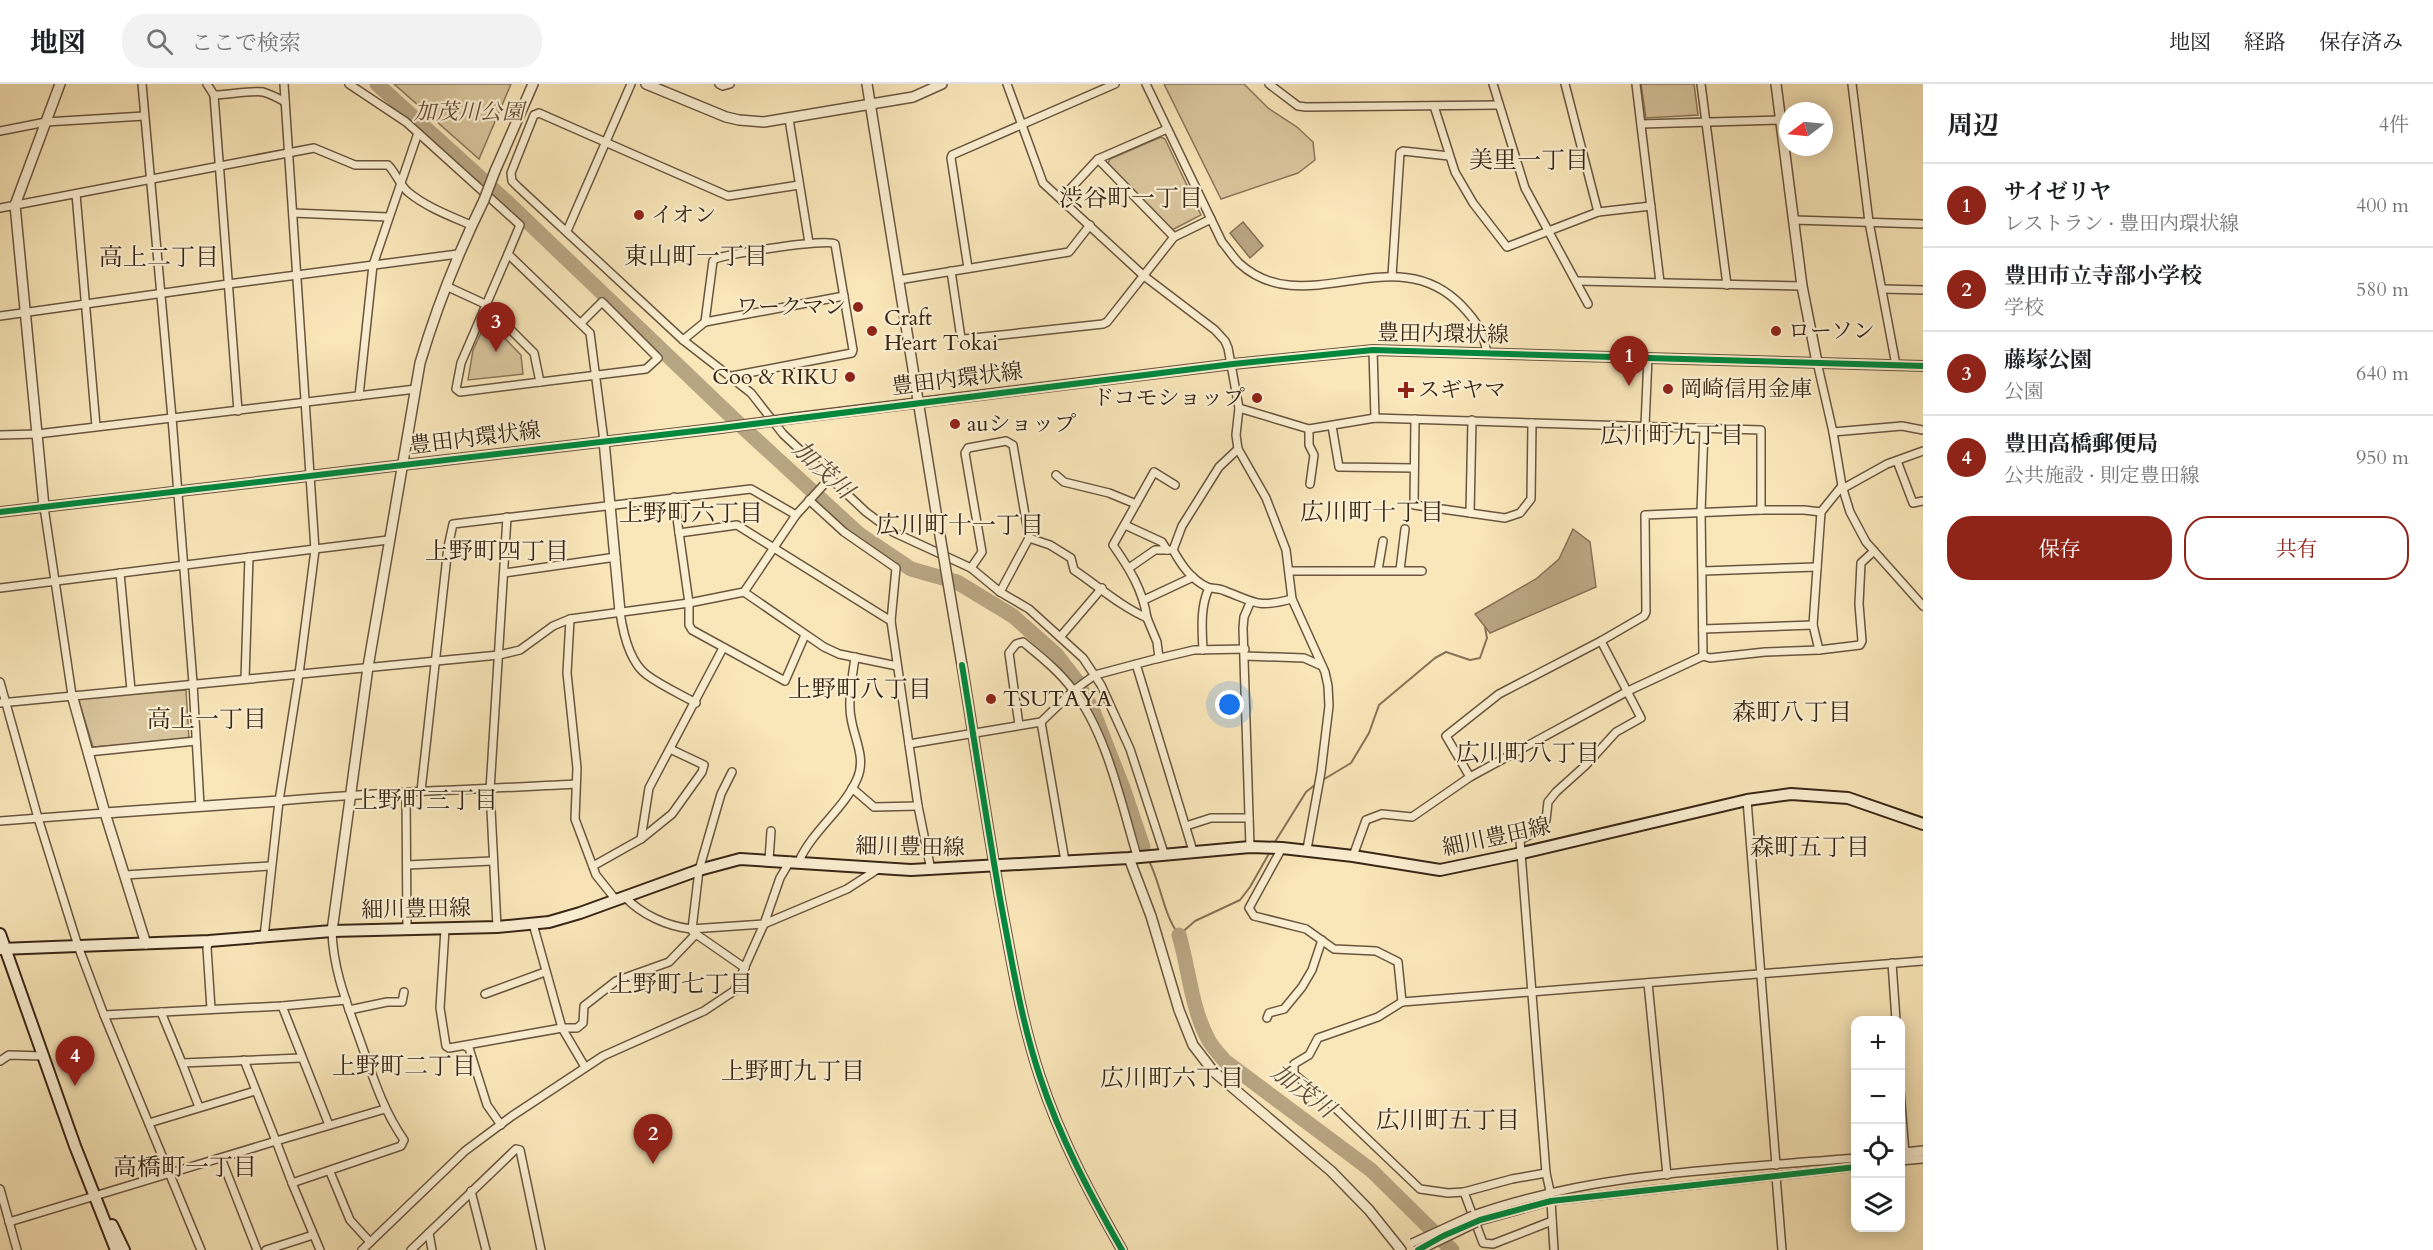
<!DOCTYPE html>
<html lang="ja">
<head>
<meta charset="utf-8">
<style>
  body { margin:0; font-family:Cardo,"Noto Serif JP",serif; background:#f2f2f2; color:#202124 }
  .controls { position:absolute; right:18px; bottom:18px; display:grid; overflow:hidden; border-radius:12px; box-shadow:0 3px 15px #0003 }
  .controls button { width:54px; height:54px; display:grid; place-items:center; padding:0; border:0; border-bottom:2px solid #e0e0e0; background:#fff; color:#202124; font:30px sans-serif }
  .compass { position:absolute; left:1779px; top:18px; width:54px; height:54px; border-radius:50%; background:#fff; box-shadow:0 3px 15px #0003; rotate:254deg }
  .you { position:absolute; left:1230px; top:621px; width:21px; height:21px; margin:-15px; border:4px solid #fff; border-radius:50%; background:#1a73e8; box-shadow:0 0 0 9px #1a73e833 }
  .badge { display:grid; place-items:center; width:39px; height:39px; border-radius:50%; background:#8f2418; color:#fff; font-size:20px; font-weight:700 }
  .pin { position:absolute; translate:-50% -50px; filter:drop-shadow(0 2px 3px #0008) }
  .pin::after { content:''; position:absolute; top:32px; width:21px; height:18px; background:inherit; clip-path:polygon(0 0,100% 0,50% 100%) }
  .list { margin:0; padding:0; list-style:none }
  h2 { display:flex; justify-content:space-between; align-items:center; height:78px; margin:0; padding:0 24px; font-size:26px }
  h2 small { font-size:20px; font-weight:400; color:#757577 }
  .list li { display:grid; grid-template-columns:39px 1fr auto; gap:18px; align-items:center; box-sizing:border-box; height:84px; padding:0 24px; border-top:2px solid #e0e0e0 }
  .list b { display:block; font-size:22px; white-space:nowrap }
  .list p { margin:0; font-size:20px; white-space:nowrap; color:#757577 }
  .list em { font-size:20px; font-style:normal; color:#757577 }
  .actions { display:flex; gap:12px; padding:18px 24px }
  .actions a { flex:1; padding:14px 0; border:2px solid #8f2418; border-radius:24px; text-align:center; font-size:21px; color:#8f2418 }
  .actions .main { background:#8f2418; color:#fff }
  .icon { flex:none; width:33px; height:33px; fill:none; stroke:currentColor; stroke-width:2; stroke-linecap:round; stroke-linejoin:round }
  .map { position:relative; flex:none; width:1923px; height:1166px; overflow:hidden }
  header { display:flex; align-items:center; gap:36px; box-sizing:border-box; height:84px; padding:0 30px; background:#fff; border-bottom:2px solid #e0e0e0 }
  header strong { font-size:28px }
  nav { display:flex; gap:33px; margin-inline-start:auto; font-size:21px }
  .search { width:420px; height:54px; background:#f2f2f2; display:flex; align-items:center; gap:15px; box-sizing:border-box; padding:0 21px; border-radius:24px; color:#757577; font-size:22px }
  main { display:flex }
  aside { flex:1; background:#fff }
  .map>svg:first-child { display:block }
  .green { fill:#d9c59d; stroke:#8a765a; stroke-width:1.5 }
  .water { fill:#b8a582; stroke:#867257; stroke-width:1.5 }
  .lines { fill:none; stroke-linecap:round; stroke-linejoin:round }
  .stream { stroke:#867257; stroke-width:2 }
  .river { stroke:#b8a582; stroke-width:15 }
  .minor-casing { stroke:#6a563f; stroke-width:10 }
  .tertiary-casing { stroke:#6a563f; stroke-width:12 }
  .secondary-casing { stroke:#3a2616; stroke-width:14 }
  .minor { stroke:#fbefd2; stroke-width:7 }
  .tertiary { stroke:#fbefd2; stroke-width:9 }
  .secondary { stroke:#fbefd2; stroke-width:10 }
  .minor-bridge-casing { stroke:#6a563f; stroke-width:10; stroke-linecap:butt }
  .tertiary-bridge-casing { stroke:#6a563f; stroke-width:12; stroke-linecap:butt }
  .minor-bridge { stroke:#fbefd2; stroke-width:7 }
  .tertiary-bridge { stroke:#fbefd2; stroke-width:9 }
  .cycleway-casing { stroke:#fbefd2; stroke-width:10 }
  .cycleway { stroke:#00873e; stroke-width:6 }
  .poi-dot { fill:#8f2418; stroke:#fbefd2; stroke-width:2 }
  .labels { text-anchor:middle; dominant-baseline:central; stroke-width:4.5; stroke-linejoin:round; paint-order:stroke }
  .park-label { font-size:22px; font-style:italic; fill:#624e38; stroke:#fbefd2 }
  .poi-label { font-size:22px; fill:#3a2616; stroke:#fbefd2; text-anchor:start }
  .street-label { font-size:22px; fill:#3a2616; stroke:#fbefd2 }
  .neighbourhood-label { font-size:24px; fill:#3a2616; stroke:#fbefd2 }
  .water-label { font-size:24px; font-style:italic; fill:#604c36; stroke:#fbefd2 }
</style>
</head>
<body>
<header>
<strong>地図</strong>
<div class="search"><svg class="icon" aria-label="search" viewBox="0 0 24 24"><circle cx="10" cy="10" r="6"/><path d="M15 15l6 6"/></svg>ここで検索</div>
<nav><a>地図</a><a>経路</a><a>保存済み</a></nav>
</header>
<main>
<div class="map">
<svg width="1923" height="1166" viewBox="0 0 1923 1166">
  <rect width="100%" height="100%" fill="#f9e6b9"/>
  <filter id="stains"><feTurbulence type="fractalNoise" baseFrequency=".00333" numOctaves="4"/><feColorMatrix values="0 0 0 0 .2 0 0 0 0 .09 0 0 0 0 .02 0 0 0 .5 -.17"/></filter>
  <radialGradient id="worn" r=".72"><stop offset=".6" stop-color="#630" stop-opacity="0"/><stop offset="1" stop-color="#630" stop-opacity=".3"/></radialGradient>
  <g class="green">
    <path d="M394 0H511L479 75Z"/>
    <path d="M1164 0H1244L1268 24 1297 43 1313 58 1315 76 1298 89 1221 115Z"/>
    <path d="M1641 0H1694L1698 31 1646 34Z"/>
    <path d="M1161 53 1165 55 1201 131 1172 146 1107 81 1110 75Z"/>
    <path d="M487 236 521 271 523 290 468 296 473 266Z"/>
    <path d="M186 606 189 656 93 663 78 614Z"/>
  </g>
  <g class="water">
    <path d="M1243 138 1263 162 1250 174 1230 149Z"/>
    <path d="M1573 445 1590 458 1596 503 1490 549 1475 530 1536 495 1559 475Z"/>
  </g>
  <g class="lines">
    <g class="stream">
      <path d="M1321 697 1351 679 1369 649 1379 621 1435 574 1446 568 1470 576 1480 574 1487 554 1485 543"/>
      <path d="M1273 761 1306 708 1316 700"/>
      <path d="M1149 777C1161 800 1163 830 1179 851L1195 837 1240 816 1250 803 1271 766"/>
    </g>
    <g class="river">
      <path d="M377 0 505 116 736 337 859 450 911 485 957 498 1013 532 1056 570 1077 597 1093 627 1123 704 1143 763"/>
      <path d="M1179 851C1189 885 1191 923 1208 955 1212 963 1219 970 1225 977L1371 1086 1452 1166"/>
    </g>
    <defs>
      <g id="minor">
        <path d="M142 0 172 334 193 599 200 722"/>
        <path d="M207 0 214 11 238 327"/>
        <path d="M349 0 406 38 520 141 508 170"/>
        <path d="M719 0 723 2 730 0"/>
        <path d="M1007 0 1043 99 1144 192 1215 246 1225 257 1228 264 1239 324 1236 351 1238 365 1266 414 1286 466 1292 515 1325 588 1328 602 1329 622 1321 688 1307 765"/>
        <path d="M1146 0 1222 158C1228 165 1233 173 1239 179 1305 240 1395 151 1462 222 1477 238 1483 247 1487 269"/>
        <path d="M1269 0 1298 22 1306 23 1499 21"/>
        <path d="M1493 0 1525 104 1588 220"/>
        <path d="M1565 0 1598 128"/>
        <path d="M1636 0 1660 198"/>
        <path d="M1701 0 1727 201"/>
        <path d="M1852 0 1869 138 1896 281"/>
        <path d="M214 11C226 11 254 6 263 8 270 10 278 14 285 18"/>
        <path d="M1434 22 1455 88 1473 119 1507 163 1598 128 1651 122"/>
        <path d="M789 35 809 159"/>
        <path d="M1641 40 1781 36"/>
        <path d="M0 47 46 38 144 32"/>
        <path d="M1098 75 1174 153"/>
        <path d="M799 101 728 112 539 29 534 31 511 89 512 97 518 103 683 256 751 309 783 350 866 428 893 448 971 484 1000 508 1029 525 1083 574 1101 601 1130 665 1164 769"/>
        <path d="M76 110 96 342"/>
        <path d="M1061 115 1098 75 1167 45"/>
        <path d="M0 124 314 64 355 81H388C396 89 399 100 408 108 426 123 450 132 471 141"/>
        <path d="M293 129 388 133"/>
        <path d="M1794 136 1923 140"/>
        <path d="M567 147 631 0"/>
        <path d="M968 184 951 74 952 71 1115 0"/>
        <path d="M951 187 961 254 964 255 1103 240 1107 238 1174 153 1211 135"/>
        <path d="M1392 192 1400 69 1403 67 1449 72"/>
        <path d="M898 196 1069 168 1090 141"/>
        <path d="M1577 197 1802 202"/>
        <path d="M446 202 485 220 534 269 540 298"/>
        <path d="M1883 205 1923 206"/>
        <path d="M0 232 228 200 458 170"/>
        <path d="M705 238 713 177 715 175C729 170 827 154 835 160L853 266 852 269 732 292"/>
        <path d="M581 239 602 218 658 274 646 285 460 308 456 305 461 279 508 170 590 249 604 357"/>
        <path d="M683 256 705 238 844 212"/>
        <path d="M1373 266 1375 334"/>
        <path d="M1817 278 1833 348 1842 402 1850 428 1866 458 1923 522"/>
        <path d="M359 312 373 181 418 49"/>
        <path d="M1239 324 1309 345 1375 334 1761 346V426"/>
        <path d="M1415 335 1414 421 1505 434 1520 429 1531 415 1532 339"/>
        <path d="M1332 342 1339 383 1414 384"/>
        <path d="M1645 342 1648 273"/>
        <path d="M1309 345V361L1314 371 1310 400"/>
        <path d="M1833 348 1902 342 1923 346"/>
        <path d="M0 351 37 350 416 305"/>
        <path d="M1238 365 1219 383 1182 442 1173 466C1182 482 1191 495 1207 503 1213 505 1220 504 1225 507 1257 519 1257 524 1292 515"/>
        <path d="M1897 377 1913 419 1923 417"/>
        <path d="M1056 391 1064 398 1109 409 1136 420"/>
        <path d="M1842 402 1821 428 1813 541 1819 566 1860 561 1862 557 1859 520 1861 479 1874 467"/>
        <path d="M1842 405 1887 380 1923 367"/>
        <path d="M674 413 689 519V541L692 546 785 597 805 551"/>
        <path d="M809 416 844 448 896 484 891 537 918 722 931 786"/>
        <path d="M44 423 72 611"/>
        <path d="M1470 429 1472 336"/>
        <path d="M1125 441 1162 458 1167 466"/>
        <path d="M679 449 737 441 891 537"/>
        <path d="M1029 454 1050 461 1071 474 1074 486C1098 502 1120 522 1147 534L1157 558 1159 574 1095 591 1074 606 1041 638"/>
        <path d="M971 484 982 468 965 369 968 364 1006 357 1013 361 1029 454 1000 508"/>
        <path d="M1129 484 1155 466H1169"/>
        <path d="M1378 486 1383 457"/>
        <path d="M1400 486 1405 445"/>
        <path d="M1290 487H1422"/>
        <path d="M1703 487 1817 483"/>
        <path d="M120 489 131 606"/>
        <path d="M504 489 616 473"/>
        <path d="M0 504 388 456"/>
        <path d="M744 508 824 563 839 570 897 582"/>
        <path d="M1144 516 1193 493"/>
        <path d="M620 528C623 549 629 578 647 591 662 602 680 610 696 619"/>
        <path d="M1147 534C1143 506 1129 484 1113 461L1154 388 1175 401"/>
        <path d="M570 535 567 589 577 684 575 735 596 791 616 816"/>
        <path d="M1703 545 1813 541"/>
        <path d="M1061 552 1102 504"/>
        <path d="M1203 566C1202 545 1200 523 1209 504"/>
        <path d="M1245 572 1304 574 1322 582"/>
        <path d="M1703 572 1710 574 1765 568 1819 566"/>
        <path d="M1156 575 1194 566 1245 565"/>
        <path d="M1136 580 1193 767"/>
        <path d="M245 595 249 473"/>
        <path d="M0 598 38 734 78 862 104 931 282 922 346 916"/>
        <path d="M0 619 499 571 520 566 553 542 570 535 689 519 744 508 796 431 829 395"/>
        <path d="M1019 641 1009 569 1016 560 1023 558C1041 573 1059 587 1073 606 1107 650 1121 719 1137 772"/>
        <path d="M909 660 1041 638 1065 777"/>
        <path d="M88 668 196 657"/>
        <path d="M1470 693 1446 652 1499 610 1601 557 1644 532 1646 528 1645 431 1761 426H1804L1821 428"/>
        <path d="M852 704 874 723 918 722"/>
        <path d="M421 707 448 463 453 440 751 405 796 431"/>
        <path d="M406 708 407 845"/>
        <path d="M1747 716 1776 1081"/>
        <path d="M279 717C377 707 476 706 575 700"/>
        <path d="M0 737 105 729"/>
        <path d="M1186 742 1211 734H1249"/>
        <path d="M641 755 672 730 702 688 704 681 670 665"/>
        <path d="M1250 763 1243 544 1244 533 1250 519"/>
        <path d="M1282 764 1249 824 1254 832 1306 845 1334 865 1376 867 1398 878 1402 918 1923 877"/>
        <path d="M1353 772 1366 736 1382 730 1412 733 1470 693 1628 607 1703 572 1701 428 1704 345"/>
        <path d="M769 776 771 747"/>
        <path d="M799 777C813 746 844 725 857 695 868 671 850 649 850 624 849 607 853 590 855 573"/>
        <path d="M407 781 492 777"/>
        <path d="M593 782 641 755 649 704 723 564"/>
        <path d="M125 791 270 782"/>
        <path d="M625 813C642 831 667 842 691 845L764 840 780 794 790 777"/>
        <path d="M533 840 562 944 585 983"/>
        <path d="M497 843 490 706 507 433"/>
        <path d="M445 845 440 924 446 962 449 964 562 944H577L583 939 584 922 616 897 669 878 695 851"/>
        <path d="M692 845 699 786 721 710 732 688"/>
        <path d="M693 848 745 884"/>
        <path d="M264 853 279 717 299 590 315 466 284 0"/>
        <path d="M209 857 207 864 211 925"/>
        <path d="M1892 879 1896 936"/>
        <path d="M1648 899 1667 1091"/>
        <path d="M485 910 545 888"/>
        <path d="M1402 918 1378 933 1318 954 1309 971 1294 980V990L1333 1022 1420 1105 1448 1109 1464 1108"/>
        <path d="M282 922 329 1041"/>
        <path d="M349 926 387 918H402L404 908"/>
        <path d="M161 928 182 979 301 974"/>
        <path d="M104 931 201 1166"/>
        <path d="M1267 934 1269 929 1284 925 1302 903 1312 886 1322 856"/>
        <path d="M465 962 469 964 487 1021 501 1041"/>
        <path d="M244 976 276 1057 385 1025"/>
        <path d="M0 977 9 971 43 972"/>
        <path d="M182 979 199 1023"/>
        <path d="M1900 1007 1905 1069H1900"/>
        <path d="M149 1039 255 1007"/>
        <path d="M221 1074 257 1166"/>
        <path d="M1900 1077 1923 1075"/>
        <path d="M330 1088 350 1136 370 1158"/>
        <path d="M1546 1089 1512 1095 1464 1108 1483 1159 1493 1160 1552 1137"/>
        <path d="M1776 1092 1782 1166"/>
        <path d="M292 1099 320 1166"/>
        <path d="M0 1105 17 1166"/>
        <path d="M471 1107 486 1166"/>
        <path d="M1550 1107 1546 1089 1520 756 1541 745 1546 736 1548 718 1556 708 1586 681 1616 648 1641 634 1601 557"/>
        <path d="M1551 1117 1554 1166"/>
        <path d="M1473 1131C1594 1088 1728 1085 1856 1074"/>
        <path d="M9 1138 276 1057 292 1099 401 1062 404 1056C383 1026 373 993 361 959 348 922 333 887 332 847"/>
        <path d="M1476 1138 1551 1117 1856 1083"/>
        <path d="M429 1149 432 1166"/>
        <path d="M266 1166 313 1151"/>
        <path d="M362 1166 465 1067 512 1032 603 972 704 927 734 907 764 840 847 805 878 785"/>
        <path d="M411 1166 516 1065 520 1066 541 1166"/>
      </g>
      <g id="tertiary">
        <path d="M646 0 726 33 739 36 764 38 913 13 942 0"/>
        <path d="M867 0 937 434"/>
        <path d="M1776 0 1802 202 1817 278"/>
        <path d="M495 87 533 0"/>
        <path d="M795 334 1233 280 1373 266 1923 282"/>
        <path d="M604 357 620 528"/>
        <path d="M44 423 15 121 60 0"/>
        <path d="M0 428 721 344"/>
        <path d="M962 581C975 661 987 740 1001 820 1012 878 1021 936 1040 993 1060 1054 1090 1110 1122 1166"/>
        <path d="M72 611 105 729 146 860"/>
        <path d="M105 729 279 717"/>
        <path d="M1129 774 1151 832 1179 926 1193 961 1213 987 1331 1087 1369 1126 1401 1166"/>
        <path d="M332 847 368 583 420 279C437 222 458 169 484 116"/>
        <path d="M1905 1069 1923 1067"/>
      </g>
      <g id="secondary">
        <path d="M0 850 75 1062 116 1166"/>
        <path d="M0 865 209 857 332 847 497 843 549 838 580 829 699 786 740 775 911 786 1129 774 1250 763 1282 764 1353 772 1440 786 1522 769 1747 716 1791 710 1848 714 1923 740"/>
        <path d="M112 1141 124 1166"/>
      </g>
    </defs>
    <use href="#minor" class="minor-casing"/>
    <use href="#tertiary" class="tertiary-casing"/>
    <use href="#secondary" class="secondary-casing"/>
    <use href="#minor" class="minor"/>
    <use href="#tertiary" class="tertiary"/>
    <use href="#secondary" class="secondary"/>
    <defs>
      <path id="minor-bridge" d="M1412 1159 1473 1131"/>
      <g id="tertiary-bridge">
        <path d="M484 116 495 87"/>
        <path d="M721 344 795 334"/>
        <path d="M937 434 962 581"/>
        <path d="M1418 1166 1476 1138"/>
      </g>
    </defs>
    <use href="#minor-bridge" class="minor-bridge-casing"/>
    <use href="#tertiary-bridge" class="tertiary-bridge-casing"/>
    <use href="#minor-bridge" class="minor-bridge"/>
    <use href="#tertiary-bridge" class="tertiary-bridge"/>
    <defs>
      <g id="cycleway">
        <path d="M0 428 721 344 1233 280 1373 266 1923 282"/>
        <path d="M962 581C975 661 987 740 1001 820 1012 878 1021 936 1040 993 1060 1054 1090 1110 1122 1166"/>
        <path d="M1418 1166 1443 1152 1480 1136 1551 1117 1856 1083"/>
      </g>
    </defs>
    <use href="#cycleway" class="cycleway-casing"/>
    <use href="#cycleway" class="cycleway"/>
  </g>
  <g class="poi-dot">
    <circle cx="639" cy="131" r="6"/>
    <circle cx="858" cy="223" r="6"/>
    <circle cx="872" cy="247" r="6"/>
    <circle cx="1776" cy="247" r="6"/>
    <circle cx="850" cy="293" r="6"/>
    <circle cx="1668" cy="305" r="6"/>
    <path d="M1403 297h6v6h6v6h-6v6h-6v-6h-6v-6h6z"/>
    <circle cx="1257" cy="314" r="6"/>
    <circle cx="955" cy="340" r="6"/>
    <circle cx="991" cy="615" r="6"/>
  </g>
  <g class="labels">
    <g class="park-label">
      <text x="469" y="28">加茂川公園</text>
    </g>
    <g class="poi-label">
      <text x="651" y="131">イオン</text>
      <text x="846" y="223" text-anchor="end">ワークマン</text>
      <text x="884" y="234">Craft<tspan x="884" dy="25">Heart Tokai</tspan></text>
      <text x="1788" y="247">ローソン</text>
      <text x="838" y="293" text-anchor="end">Coo &amp; RIKU</text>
      <text x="1680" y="305">岡崎信用金庫</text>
      <text x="1418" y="306">スギヤマ</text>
      <text x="1245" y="314" text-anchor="end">ドコモショップ</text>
      <text x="967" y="340">auショップ</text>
      <text x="1003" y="615">TSUTAYA</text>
    </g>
    <g class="street-label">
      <text transform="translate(1443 250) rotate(1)">豊田内環状線</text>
      <text transform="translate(957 295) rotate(-7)">豊田内環状線</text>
      <text transform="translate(475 354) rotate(-7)">豊田内環状線</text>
      <text transform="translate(1496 753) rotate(-12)">細川豊田線</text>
      <text transform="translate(910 763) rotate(1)">細川豊田線</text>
      <text transform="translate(416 825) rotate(-1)">細川豊田線</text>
    </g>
    <g class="neighbourhood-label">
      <text x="1529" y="76">美里一丁目</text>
      <text x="1131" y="114">渋谷町一丁目</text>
      <text x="696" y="172">東山町一丁目</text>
      <text x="159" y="173">高上二丁目</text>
      <text x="1672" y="351">広川町九丁目</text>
      <text x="1372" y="428">広川町十丁目</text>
      <text x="691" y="429">上野町六丁目</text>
      <text x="960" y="441">広川町十一丁目</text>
      <text x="497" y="467">上野町四丁目</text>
      <text x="860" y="605">上野町八丁目</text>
      <text x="1792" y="628">森町八丁目</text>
      <text x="207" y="635">高上一丁目</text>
      <text x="1528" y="669">広川町八丁目</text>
      <text x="426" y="716">上野町三丁目</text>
      <text x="1810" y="763">森町五丁目</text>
      <text x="681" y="900">上野町七丁目</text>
      <text x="404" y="982">上野町二丁目</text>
      <text x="793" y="987">上野町九丁目</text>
      <text x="1172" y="994">広川町六丁目</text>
      <text x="1448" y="1036">広川町五丁目</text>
      <text x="185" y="1083">高橋町一丁目</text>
    </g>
    <g class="water-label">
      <text transform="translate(823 386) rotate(43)">加茂川</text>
      <text transform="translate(1303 1007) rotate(37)">加茂川</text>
    </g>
  </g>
  <rect width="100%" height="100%" filter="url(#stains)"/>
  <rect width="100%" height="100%" fill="url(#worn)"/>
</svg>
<div class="controls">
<button>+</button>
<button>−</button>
<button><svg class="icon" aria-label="locate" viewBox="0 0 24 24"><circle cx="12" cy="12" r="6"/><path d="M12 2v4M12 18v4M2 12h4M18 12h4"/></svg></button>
<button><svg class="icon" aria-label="layers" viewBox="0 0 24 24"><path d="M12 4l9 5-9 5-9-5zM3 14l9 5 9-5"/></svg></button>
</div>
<svg class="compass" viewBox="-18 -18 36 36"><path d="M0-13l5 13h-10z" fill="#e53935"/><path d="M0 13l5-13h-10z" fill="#757577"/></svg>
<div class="you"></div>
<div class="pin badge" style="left:1629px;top:302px">1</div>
<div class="pin badge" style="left:653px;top:1080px">2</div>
<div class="pin badge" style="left:496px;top:268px">3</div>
<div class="pin badge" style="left:75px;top:1002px">4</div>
</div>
<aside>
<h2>周辺<small>4件</small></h2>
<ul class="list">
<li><span class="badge">1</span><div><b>サイゼリヤ</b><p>レストラン · 豊田内環状線</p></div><em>400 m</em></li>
<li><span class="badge">2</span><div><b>豊田市立寺部小学校</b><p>学校</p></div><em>580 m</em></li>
<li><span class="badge">3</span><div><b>藤塚公園</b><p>公園</p></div><em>640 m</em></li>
<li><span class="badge">4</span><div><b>豊田高橋郵便局</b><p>公共施設 · 則定豊田線</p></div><em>950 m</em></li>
</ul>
<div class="actions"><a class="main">保存</a><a>共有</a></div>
</aside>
</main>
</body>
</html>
